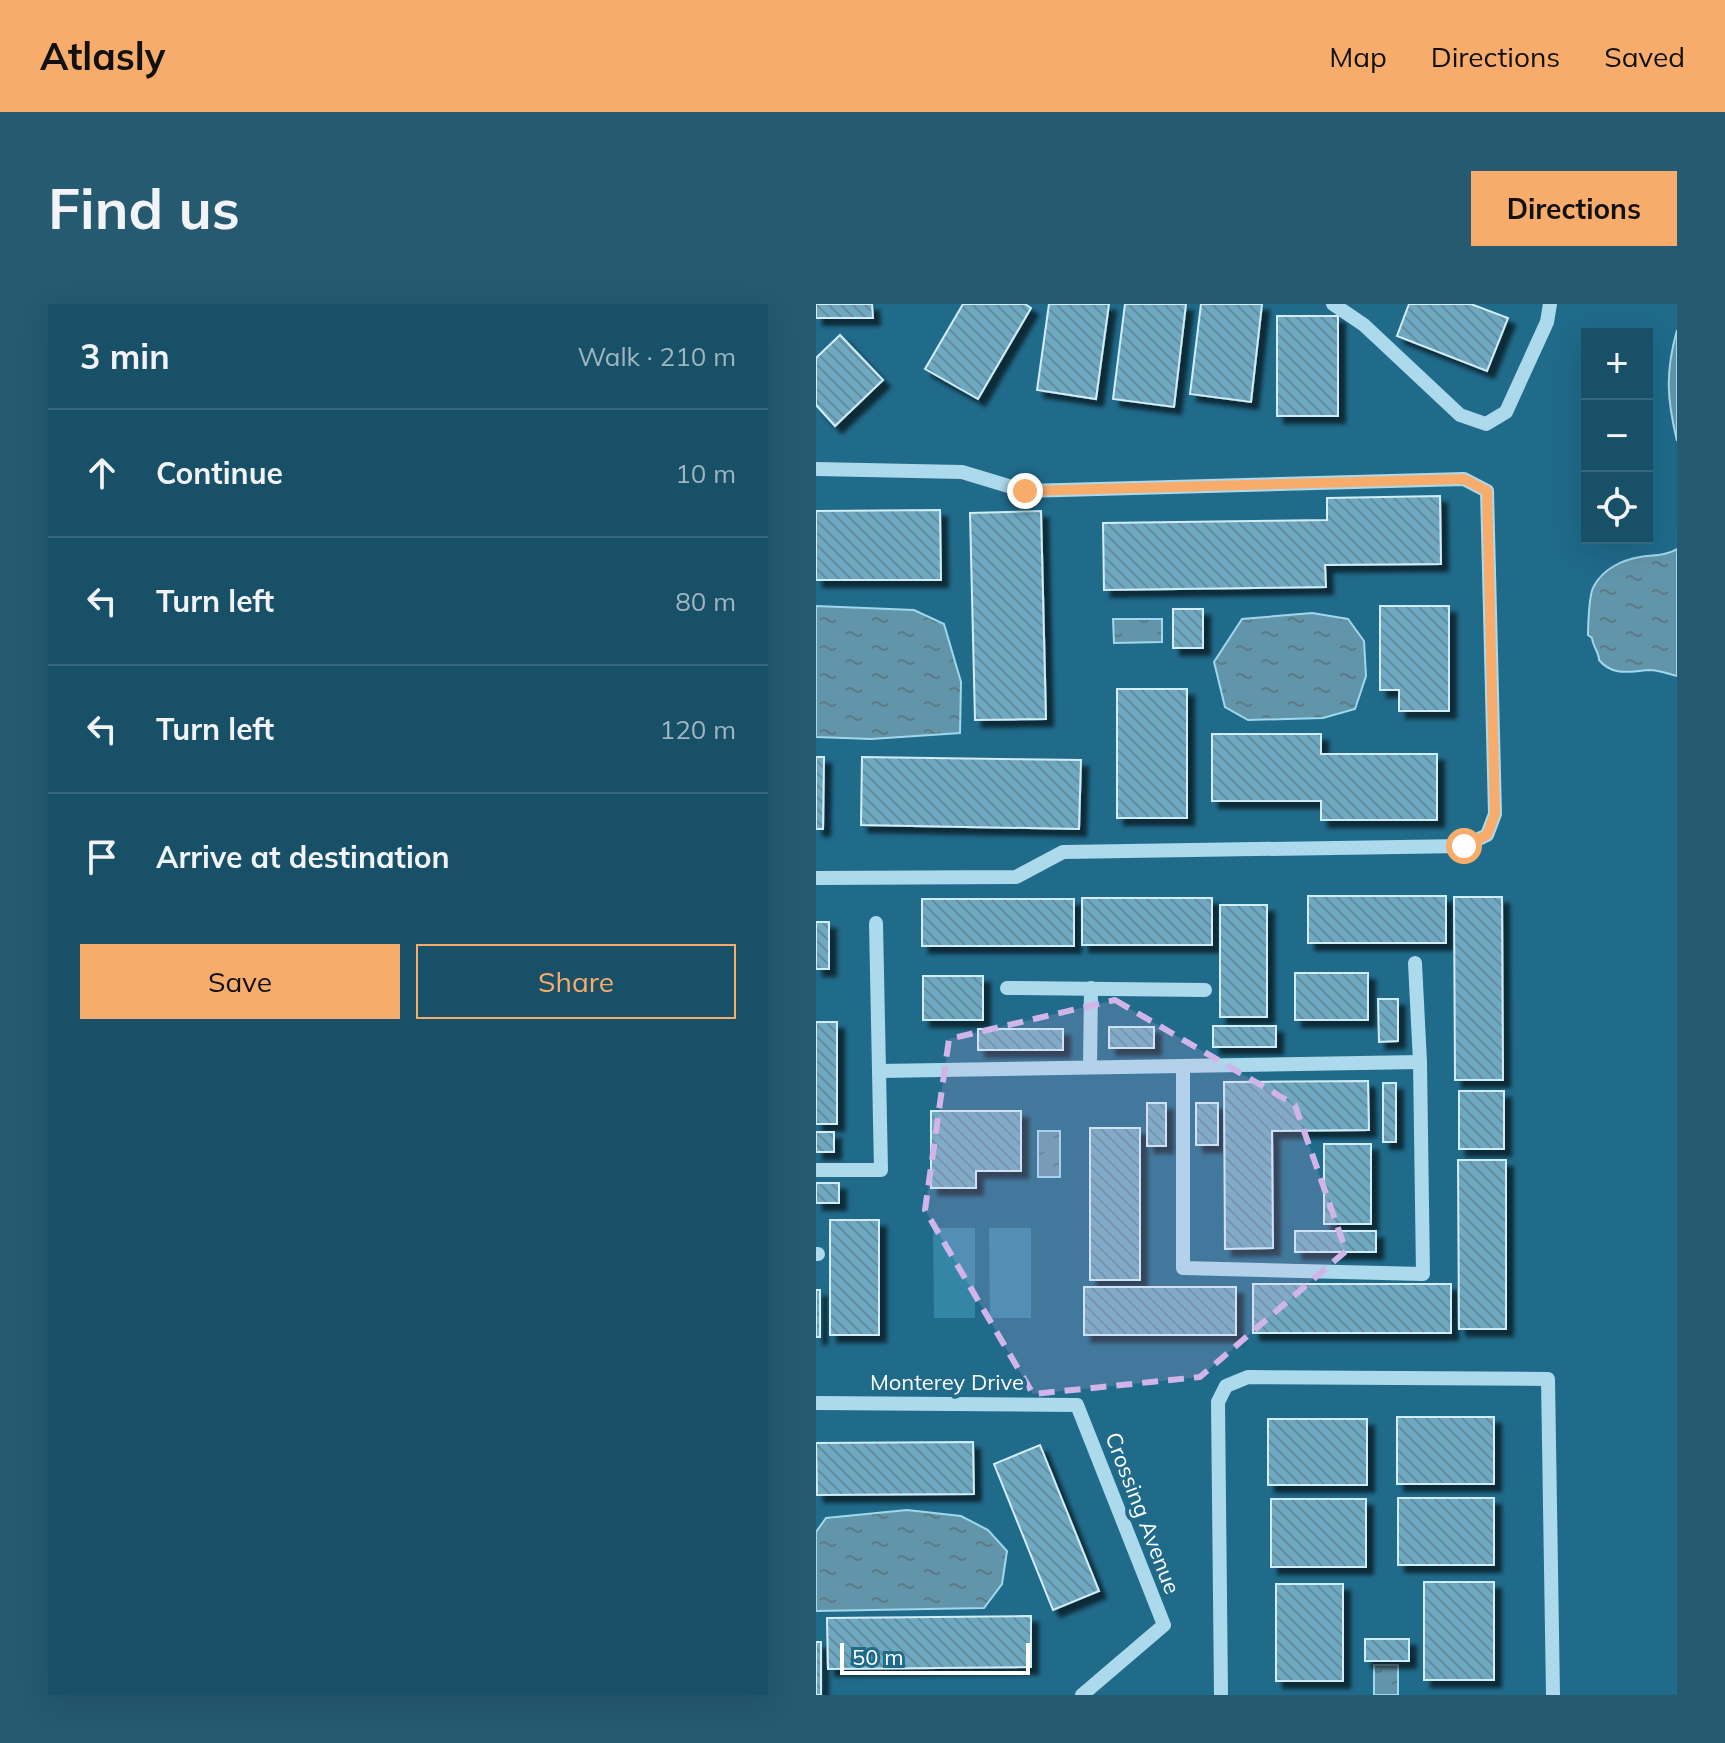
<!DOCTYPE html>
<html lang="en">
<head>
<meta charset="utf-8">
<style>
  body { margin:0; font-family:Mulish,sans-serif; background:#255a71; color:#f1f3f6 }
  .controls { position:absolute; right:24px; top:24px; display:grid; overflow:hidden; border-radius:0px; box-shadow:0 8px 32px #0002 }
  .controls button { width:72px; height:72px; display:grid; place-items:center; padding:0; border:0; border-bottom:2px solid #36677c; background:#185068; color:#f1f3f6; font:40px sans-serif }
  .scale { position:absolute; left:24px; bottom:20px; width:190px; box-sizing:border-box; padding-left:8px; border:4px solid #fff; border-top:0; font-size:22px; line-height:28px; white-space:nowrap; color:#fff; -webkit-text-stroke:6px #206a8a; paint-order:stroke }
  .stop { position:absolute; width:24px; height:24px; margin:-18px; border:6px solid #f8ac6c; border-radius:50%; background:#fff }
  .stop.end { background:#f8ac6c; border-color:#fff; box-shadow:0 2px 8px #0008 }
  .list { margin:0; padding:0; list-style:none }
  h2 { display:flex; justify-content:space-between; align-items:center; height:104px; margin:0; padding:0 32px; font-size:34px }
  h2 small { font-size:26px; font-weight:400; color:#9fb5c0 }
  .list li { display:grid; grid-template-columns:52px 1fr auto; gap:24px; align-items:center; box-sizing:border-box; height:128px; padding:0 32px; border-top:2px solid #36677c }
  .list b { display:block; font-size:30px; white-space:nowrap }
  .list em { font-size:26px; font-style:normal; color:#9fb5c0 }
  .actions { display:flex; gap:16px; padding:24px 32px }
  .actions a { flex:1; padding:18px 0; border:2px solid #f8ac6c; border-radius:0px; text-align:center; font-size:28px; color:#f8ac6c }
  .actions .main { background:#f8ac6c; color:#111 }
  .icon { flex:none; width:44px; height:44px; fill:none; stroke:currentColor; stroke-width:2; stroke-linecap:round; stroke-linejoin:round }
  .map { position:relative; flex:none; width:861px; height:1391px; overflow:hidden; border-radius:0px }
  header { display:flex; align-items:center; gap:48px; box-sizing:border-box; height:112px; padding:0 40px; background:#f8ac6c; color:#111 }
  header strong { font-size:38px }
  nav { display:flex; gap:44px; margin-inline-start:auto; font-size:28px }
  .intro { display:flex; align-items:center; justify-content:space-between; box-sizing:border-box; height:192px; padding:0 48px }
  h1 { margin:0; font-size:56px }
  .button { padding:20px 36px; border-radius:0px; background:#f8ac6c; color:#111; font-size:28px; font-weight:700 }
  main { display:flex; gap:48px; padding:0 48px }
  aside { flex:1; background:#185068; border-radius:0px; box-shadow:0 8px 32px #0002 }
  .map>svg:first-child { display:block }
  .garden { fill:#3486a7 }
  .water { fill:url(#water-ripples); stroke:#9fd7ec; stroke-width:2 }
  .building { fill:url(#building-back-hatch); stroke:#d1edf8; stroke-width:2; filter:url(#shadow) }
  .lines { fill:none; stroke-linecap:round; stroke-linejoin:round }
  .minor { stroke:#acd9eb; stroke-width:14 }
  .route { stroke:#f8ac6c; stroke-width:10 }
  .marked { fill:#d1b5e9; fill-opacity:0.2; stroke:#d1b5e9; stroke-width:6; stroke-dasharray:16 10; stroke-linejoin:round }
  .labels { text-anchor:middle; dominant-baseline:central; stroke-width:8; stroke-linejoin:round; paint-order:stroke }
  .street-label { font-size:22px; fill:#fff; stroke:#206a8a }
</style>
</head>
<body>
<header>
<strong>Atlasly</strong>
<nav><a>Map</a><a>Directions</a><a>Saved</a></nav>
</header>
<div class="intro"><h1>Find us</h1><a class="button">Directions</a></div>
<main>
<aside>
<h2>3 min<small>Walk · 210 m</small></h2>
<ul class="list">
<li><svg class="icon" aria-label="ahead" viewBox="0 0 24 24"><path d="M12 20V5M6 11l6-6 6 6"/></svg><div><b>Continue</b></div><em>10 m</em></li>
<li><svg class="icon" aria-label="left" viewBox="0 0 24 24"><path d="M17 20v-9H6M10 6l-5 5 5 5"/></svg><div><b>Turn left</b></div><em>80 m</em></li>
<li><svg class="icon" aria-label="left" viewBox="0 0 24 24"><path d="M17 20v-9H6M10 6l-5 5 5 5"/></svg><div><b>Turn left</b></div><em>120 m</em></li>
<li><svg class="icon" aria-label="arrive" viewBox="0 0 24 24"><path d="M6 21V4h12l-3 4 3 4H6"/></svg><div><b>Arrive at destination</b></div></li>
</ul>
<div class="actions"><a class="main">Save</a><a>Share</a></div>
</aside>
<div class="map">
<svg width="861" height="1391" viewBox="0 0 861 1391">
  <defs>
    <pattern id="water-ripples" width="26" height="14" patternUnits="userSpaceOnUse" patternTransform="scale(2)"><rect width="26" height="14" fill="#6395aa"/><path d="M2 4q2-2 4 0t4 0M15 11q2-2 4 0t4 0" fill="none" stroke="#5b7b89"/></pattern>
    <pattern id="building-back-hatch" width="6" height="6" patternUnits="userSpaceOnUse" patternTransform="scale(2)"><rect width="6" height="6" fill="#6ea9c1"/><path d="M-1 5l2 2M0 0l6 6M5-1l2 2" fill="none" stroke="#648d9e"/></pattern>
    <filter id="shadow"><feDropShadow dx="7" dy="7" stdDeviation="2" flood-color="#0009"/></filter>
  </defs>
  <rect width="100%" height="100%" fill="#206a8a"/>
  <g class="garden">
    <path d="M117 924H159V1014H118Z"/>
    <path d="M173 924H215V1014H174Z"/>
  </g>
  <g class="water">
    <path d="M861 26V137C851 95 849 69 861 26Z"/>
    <path d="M861 245V372C852 370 843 366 834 366 815 367 797 373 783 356 783 348 777 343 776 334L772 331C772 321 773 289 778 282 787 265 806 256 824 253 838 251 849 252 861 245Z"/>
    <path d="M0 302 98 306 128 320 145 378 144 429 55 435 0 433Z"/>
    <path d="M496 309 532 315 548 337 550 372 539 405 507 414 432 416 409 403 398 358 426 315Z"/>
    <path d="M297 315H346V338L298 339Z"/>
    <rect x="222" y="827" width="22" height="46"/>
    <path d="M91 1206 145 1212 172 1226 191 1247 186 1280 168 1304 0 1307V1228L10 1214Z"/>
    <rect x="558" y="1361" width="24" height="30"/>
  </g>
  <g class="building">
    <path d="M0 0H56L57 14H0Z"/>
    <path d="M147 0H209L215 4 162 95 109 65Z"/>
    <path d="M233 0H293L280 95 221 86Z"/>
    <path d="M309 0H370L358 103 297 95Z"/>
    <path d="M385 0H446L435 98 374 90Z"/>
    <path d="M593 0H655L692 14 671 67 581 32Z"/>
    <rect x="461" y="12" width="61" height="100"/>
    <path d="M24 31 67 76 19 122 0 101V54Z"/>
    <path d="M624 192 625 260 509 261 510 283 288 286 287 219 511 216V194Z"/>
    <path d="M124 206 125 276H0V207Z"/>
    <path d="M225 207 230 415 159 416 154 209Z"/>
    <path d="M564 302H633V407H583V386H564Z"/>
    <rect x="357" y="305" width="30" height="39"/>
    <rect x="301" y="385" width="70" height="129"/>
    <path d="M396 430H505V450H621V516H505V497H396Z"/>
    <path d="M0 453H8L7 525H0Z"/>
    <path d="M46 453 265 456 263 525 45 521Z"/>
    <rect x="492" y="592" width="138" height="47"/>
    <path d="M638 593H686L687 776H639Z"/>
    <rect x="266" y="594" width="130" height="47"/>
    <rect x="106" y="595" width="152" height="47"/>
    <rect x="404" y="601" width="47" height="112"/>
    <rect x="0" y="618" width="13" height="47"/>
    <rect x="479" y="669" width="73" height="47"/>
    <rect x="107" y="672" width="60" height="44"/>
    <path d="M562 695H582V737L563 738Z"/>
    <rect x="0" y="718" width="21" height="102"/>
    <rect x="397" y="722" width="63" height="21"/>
    <rect x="293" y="723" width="45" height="21"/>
    <rect x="162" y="725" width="85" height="21"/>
    <path d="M552 777 553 826 456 827 457 944 409 945 408 778Z"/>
    <rect x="567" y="779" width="13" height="59"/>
    <rect x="643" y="787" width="45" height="58"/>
    <rect x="331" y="799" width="19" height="43"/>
    <rect x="380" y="799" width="22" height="42"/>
    <path d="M115 807H205V867H160V884H115Z"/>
    <rect x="274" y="824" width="50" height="152"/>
    <rect x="0" y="828" width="18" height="20"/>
    <rect x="508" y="840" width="47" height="80"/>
    <path d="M642 856H690V1025H643Z"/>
    <rect x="0" y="879" width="23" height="20"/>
    <rect x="14" y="916" width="49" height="115"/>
    <rect x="479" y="927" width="81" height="21"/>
    <rect x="437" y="980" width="198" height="49"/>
    <rect x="268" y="983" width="152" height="48"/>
    <rect x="0" y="986" width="4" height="47"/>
    <rect x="581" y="1113" width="97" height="67"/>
    <rect x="452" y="1115" width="99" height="66"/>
    <path d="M157 1138 158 1190 1 1191 0 1139Z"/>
    <path d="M224 1141 283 1287 237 1306 178 1160Z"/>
    <rect x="582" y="1194" width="96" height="67"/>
    <rect x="455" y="1195" width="95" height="68"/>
    <rect x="608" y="1278" width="70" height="98"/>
    <rect x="460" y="1280" width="67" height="97"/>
    <path d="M215 1312V1363L12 1365 11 1314Z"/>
    <rect x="549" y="1335" width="44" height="22"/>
    <rect x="0" y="1338" width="5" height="53"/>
  </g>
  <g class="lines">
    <g class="minor">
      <path d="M517 0 548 21 644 111 670 120 690 108 731 18 734 0"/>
      <path d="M0 165 146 168 209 187 648 175 671 187 679 510 671 531 648 542 247 548 200 573 0 574"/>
      <path d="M191 684 389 686"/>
      <path d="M367 762V964L607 970 604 758 599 659"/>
      <path d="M274 763 275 684"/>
      <path d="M63 767 604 758"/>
      <path d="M0 866H65L60 619"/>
      <path d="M0 950H2"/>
      <path d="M0 1099 261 1101 348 1321 266 1391"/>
      <path d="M405 1391 402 1098 410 1082 432 1073 732 1075 737 1391"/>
    </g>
  </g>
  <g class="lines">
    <path class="route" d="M209 187 648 175 671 187 679 510 671 531 648 542"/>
  </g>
  <path class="marked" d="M299 696 479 801 530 947 384 1073 217 1090 109 906 133 735Z"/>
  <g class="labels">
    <g class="street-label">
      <text x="131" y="1078">Monterey Drive</text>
      <text transform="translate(327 1209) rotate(69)">Crossing Avenue</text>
    </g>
  </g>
</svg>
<div class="controls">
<button>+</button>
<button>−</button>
<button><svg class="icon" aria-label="locate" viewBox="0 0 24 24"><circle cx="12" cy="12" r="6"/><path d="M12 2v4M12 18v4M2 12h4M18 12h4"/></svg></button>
</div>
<div class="scale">50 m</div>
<div class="stop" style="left:648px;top:542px"></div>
<div class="stop end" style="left:209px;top:187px"></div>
</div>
</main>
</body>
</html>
